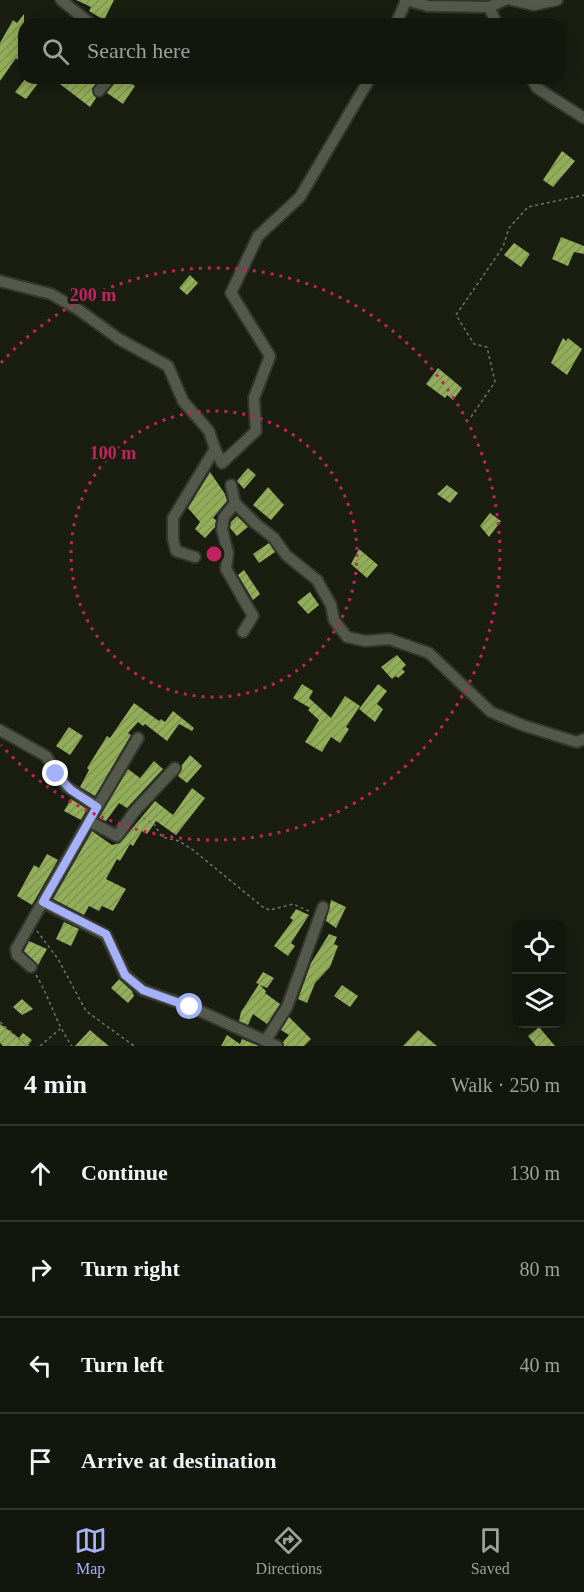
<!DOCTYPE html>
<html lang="en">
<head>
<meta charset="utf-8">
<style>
  body { margin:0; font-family:Georgia,serif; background:#1c1f16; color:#f1f3f6 }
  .controls { position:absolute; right:18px; bottom:18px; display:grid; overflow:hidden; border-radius:12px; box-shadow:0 3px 15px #0003 }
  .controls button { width:54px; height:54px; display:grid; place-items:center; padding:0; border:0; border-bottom:2px solid #32352e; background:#13160d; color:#f1f3f6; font:30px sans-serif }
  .stop { position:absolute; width:18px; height:18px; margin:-14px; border:4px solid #a6b1fc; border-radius:50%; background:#fff }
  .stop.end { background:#a6b1fc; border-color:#fff; box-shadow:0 2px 6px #0008 }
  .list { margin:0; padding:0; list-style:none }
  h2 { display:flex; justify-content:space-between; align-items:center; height:78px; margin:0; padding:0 24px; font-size:26px }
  h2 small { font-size:20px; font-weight:400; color:#9d9f9d }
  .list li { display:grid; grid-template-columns:39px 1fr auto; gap:18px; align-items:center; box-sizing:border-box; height:96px; padding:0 24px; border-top:2px solid #32352e }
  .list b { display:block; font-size:22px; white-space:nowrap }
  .list em { font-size:20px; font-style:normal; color:#9d9f9d }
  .icon { flex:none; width:33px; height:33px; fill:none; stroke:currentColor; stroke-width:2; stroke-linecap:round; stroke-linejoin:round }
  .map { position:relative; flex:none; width:584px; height:1046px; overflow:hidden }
  .search { position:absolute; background:#13160d; box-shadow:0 3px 15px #0003; left:18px; right:18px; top:18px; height:66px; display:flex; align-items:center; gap:15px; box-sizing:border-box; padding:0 21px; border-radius:18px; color:#9d9f9d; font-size:22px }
  .sheet { height:462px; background:#13160d }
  nav { display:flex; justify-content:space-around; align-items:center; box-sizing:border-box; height:84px; border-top:2px solid #32352e; background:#13160d; font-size:16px; color:#9d9f9d }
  nav a { display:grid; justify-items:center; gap:3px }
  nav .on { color:#a6b1fc }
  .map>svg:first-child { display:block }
  .building { fill:url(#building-hatch) }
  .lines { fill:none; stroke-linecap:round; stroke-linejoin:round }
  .minor-casing { stroke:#343730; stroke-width:14 }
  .path { stroke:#707469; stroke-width:1.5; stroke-dasharray:3 3; stroke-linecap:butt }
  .minor { stroke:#54594b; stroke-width:10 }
  .route { stroke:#a6b1fc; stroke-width:8 }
  .ring { fill:none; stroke:#c32261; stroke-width:3; stroke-dasharray:3 6 }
  .centre { fill:#c32261; stroke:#191e11; stroke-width:3 }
  .ring-label { font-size:18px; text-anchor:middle; font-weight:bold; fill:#c32261; stroke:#191e11; stroke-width:6; stroke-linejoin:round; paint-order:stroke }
</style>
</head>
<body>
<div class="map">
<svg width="584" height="1046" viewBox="0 0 584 1046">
  <defs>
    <pattern id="building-hatch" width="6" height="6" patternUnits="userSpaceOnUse" patternTransform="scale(1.5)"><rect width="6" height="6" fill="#93ae59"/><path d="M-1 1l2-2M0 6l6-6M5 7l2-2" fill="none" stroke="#7e9353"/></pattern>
  </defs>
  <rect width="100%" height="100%" fill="#191e11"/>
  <g class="building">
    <path d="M76 0H114L104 20 89 11 91 7Z"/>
    <path d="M24 14V66L16 58 0 81V43L13 20 17 23Z"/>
    <path d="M26 78H42L26 99 15 92Z"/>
    <path d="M52 78H100L92 89 96 98 90 107Z"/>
    <path d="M117 78H132L129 82 135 86 123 104 107 93Z"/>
    <path d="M562 151 575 161 553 187 543 180Z"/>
    <path d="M561 237 584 246V254L574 252 568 266 552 259Z"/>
    <path d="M514 243 530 254 521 267 504 255Z"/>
    <path d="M190 275 198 283 187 295 179 288Z"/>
    <path d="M563 338 566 341 568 338 582 349 567 375 551 363Z"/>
    <path d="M438 368 462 388 453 400 447 395 445 398 426 384Z"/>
    <path d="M248 468 256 475 244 489 237 481Z"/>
    <path d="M210 472 225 494 227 501 213 518 216 520 215 527 205 538 195 529 200 522 188 508Z"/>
    <path d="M447 485 458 493 450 503 437 494Z"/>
    <path d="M268 487 284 505 271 520 253 505Z"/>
    <path d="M490 513 501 521 489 537 480 526Z"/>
    <path d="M237 516 248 527 237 536 230 528 231 522Z"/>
    <path d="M269 543 275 552 259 563 253 554Z"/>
    <path d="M359 549 378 565 367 578 351 564Z"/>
    <path d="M244 570 260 594 253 600 238 575Z"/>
    <path d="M310 592 319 605 308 614 297 602Z"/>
    <path d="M397 655 406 665 402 669 405 672 398 678 396 676 392 679 381 667Z"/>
    <path d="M302 684 313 691 309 698 331 718 345 696 360 706 346 727 349 729 340 743 331 737 322 752 305 742 319 720 308 710 310 708 293 698Z"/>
    <path d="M378 684 387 691 377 704 383 709 375 722 359 709Z"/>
    <path d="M134 703 159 721 161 719 165 722 173 711 194 728 192 731 179 724 167 741 145 724 143 726 138 722 128 733 131 735 95 796 80 787 89 770 87 768 107 736 110 738Z"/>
    <path d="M69 727 83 736 70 755 56 746Z"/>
    <path d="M190 755 202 766 187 783 178 776 182 765Z"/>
    <path d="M154 761 163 769 127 808 119 803 106 821 99 818 128 769 140 778Z"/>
    <path d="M192 788 205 798 176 835 156 821 147 834 142 831 133 846 130 844 120 861 117 859 106 879 126 889 113 911 102 906 99 911 89 906 84 915 53 899 92 831 112 845 120 843 155 801 173 815Z"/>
    <path d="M71 799 87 809 81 820 64 811Z"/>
    <path d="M47 854 58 860 32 905 17 896 34 865 39 868Z"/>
    <path d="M331 900 346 907 336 928 326 921Z"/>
    <path d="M296 909 309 915 291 943 295 946 288 956 274 946 293 920 290 918Z"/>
    <path d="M64 922 79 929 71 946 56 939Z"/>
    <path d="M329 934 337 937 334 944 338 946 330 967 315 983 307 1003 298 999 311 963Z"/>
    <path d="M29 941 47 949 38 965 24 951Z"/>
    <path d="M263 972 274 978 267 988 260 985 266 991 265 993 280 1004 267 1024 253 1014 248 1025 239 1021 241 1012 259 984 256 983Z"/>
    <path d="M119 979 132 991 134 996 128 1003 111 988Z"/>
    <path d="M342 985 358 996 350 1007 334 996Z"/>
    <path d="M22 999 33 1009 22 1015 13 1007Z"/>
    <path d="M289 1017 311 1039 304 1046H284L283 1042 289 1035 281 1030Z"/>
    <path d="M0 1024 19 1038 23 1033 32 1040 28 1045 30 1046H3L0 1043Z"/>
    <path d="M539 1027 555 1046H536L528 1036Z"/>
    <path d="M90 1030 98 1037 109 1046H75Z"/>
    <path d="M418 1030 437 1046H403Z"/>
    <path d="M227 1035 240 1044 242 1039 259 1046H221Z"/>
  </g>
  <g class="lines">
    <defs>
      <g id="minor">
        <path d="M61 0 91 24"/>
        <path d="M405 0 428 6 489 7"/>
        <path d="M512 0 534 5 557 0"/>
        <path d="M396 24 406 1"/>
        <path d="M497 24 489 7 505 0"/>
        <path d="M531 78 537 88 584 118"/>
        <path d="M99 91 110 78"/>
        <path d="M0 281 51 294 79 310 119 339 168 366 183 401 209 431 215 449 173 518V539L176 551 195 557"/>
        <path d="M215 449 222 463 256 431 254 398 270 356 231 293 258 236 300 197 370 78"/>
        <path d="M231 485 235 503 256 524 274 538 286 555 317 580 331 605 334 620 347 637 365 641 389 639 429 653 491 712 525 726 577 742 584 739"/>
        <path d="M235 503 224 517 222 529 228 553 226 569 253 616 243 632"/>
        <path d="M0 730 46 756 66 786 97 807 138 738"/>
        <path d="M89 821 117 836 134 812 175 768"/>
        <path d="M43 902 106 935 125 975 143 990 191 1007 277 1046"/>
        <path d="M31 967 17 955 16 949 97 807"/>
        <path d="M266 1040 287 1007 323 907"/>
      </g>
    </defs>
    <use href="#minor" class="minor-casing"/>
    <g class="path">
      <path d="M471 417 495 382 487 347 474 344 456 315 503 247 509 228 528 207 584 195"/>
      <path d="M143 818 154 824 162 837 179 841 193 850 264 908 270 910 293 904 311 912"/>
      <path d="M37 931 58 959 86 1011 134 1046"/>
      <path d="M36 975C50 998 56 1024 72 1046"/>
      <path d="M0 1022 27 1046"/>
      <path d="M40 1046 60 1029"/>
    </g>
    <use href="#minor" class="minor"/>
  </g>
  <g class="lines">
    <path class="route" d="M56 774 71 790 97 807 43 902 106 934 125 975 143 990 190 1007"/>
  </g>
  <g class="ring">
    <circle cx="214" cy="554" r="143"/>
    <path d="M1 363A286 286 0 1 1 1 745"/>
  </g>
  <circle cx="214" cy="554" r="9" class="centre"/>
  <g class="ring-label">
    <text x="93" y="301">200 m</text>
    <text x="113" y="459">100 m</text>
  </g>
</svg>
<div class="controls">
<button><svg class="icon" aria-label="locate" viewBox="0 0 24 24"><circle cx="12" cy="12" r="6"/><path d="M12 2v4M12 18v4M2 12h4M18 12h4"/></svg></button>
<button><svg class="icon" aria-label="layers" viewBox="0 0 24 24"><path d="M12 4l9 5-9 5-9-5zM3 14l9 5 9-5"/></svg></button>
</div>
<div class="stop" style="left:190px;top:1007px"></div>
<div class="stop end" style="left:56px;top:774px"></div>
<div class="search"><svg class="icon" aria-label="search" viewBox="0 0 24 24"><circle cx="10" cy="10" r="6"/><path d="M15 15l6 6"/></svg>Search here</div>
</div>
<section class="sheet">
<h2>4 min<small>Walk · 250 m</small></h2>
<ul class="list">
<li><svg class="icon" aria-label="ahead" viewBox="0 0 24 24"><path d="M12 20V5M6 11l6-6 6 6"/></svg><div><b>Continue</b></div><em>130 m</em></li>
<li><svg class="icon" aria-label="right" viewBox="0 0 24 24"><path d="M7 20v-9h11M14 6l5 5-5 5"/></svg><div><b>Turn right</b></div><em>80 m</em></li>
<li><svg class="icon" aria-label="left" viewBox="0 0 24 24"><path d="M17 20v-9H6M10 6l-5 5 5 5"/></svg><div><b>Turn left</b></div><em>40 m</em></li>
<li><svg class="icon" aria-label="arrive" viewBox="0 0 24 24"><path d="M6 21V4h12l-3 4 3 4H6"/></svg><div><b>Arrive at destination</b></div></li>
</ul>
</section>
<nav>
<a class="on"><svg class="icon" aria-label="map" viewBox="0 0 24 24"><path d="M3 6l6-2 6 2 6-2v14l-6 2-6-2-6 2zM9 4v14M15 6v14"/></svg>Map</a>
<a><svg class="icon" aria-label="directions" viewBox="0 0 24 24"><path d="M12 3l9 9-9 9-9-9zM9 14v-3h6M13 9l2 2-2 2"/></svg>Directions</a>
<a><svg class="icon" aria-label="saved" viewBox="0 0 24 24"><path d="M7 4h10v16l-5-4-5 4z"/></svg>Saved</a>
</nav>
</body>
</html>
